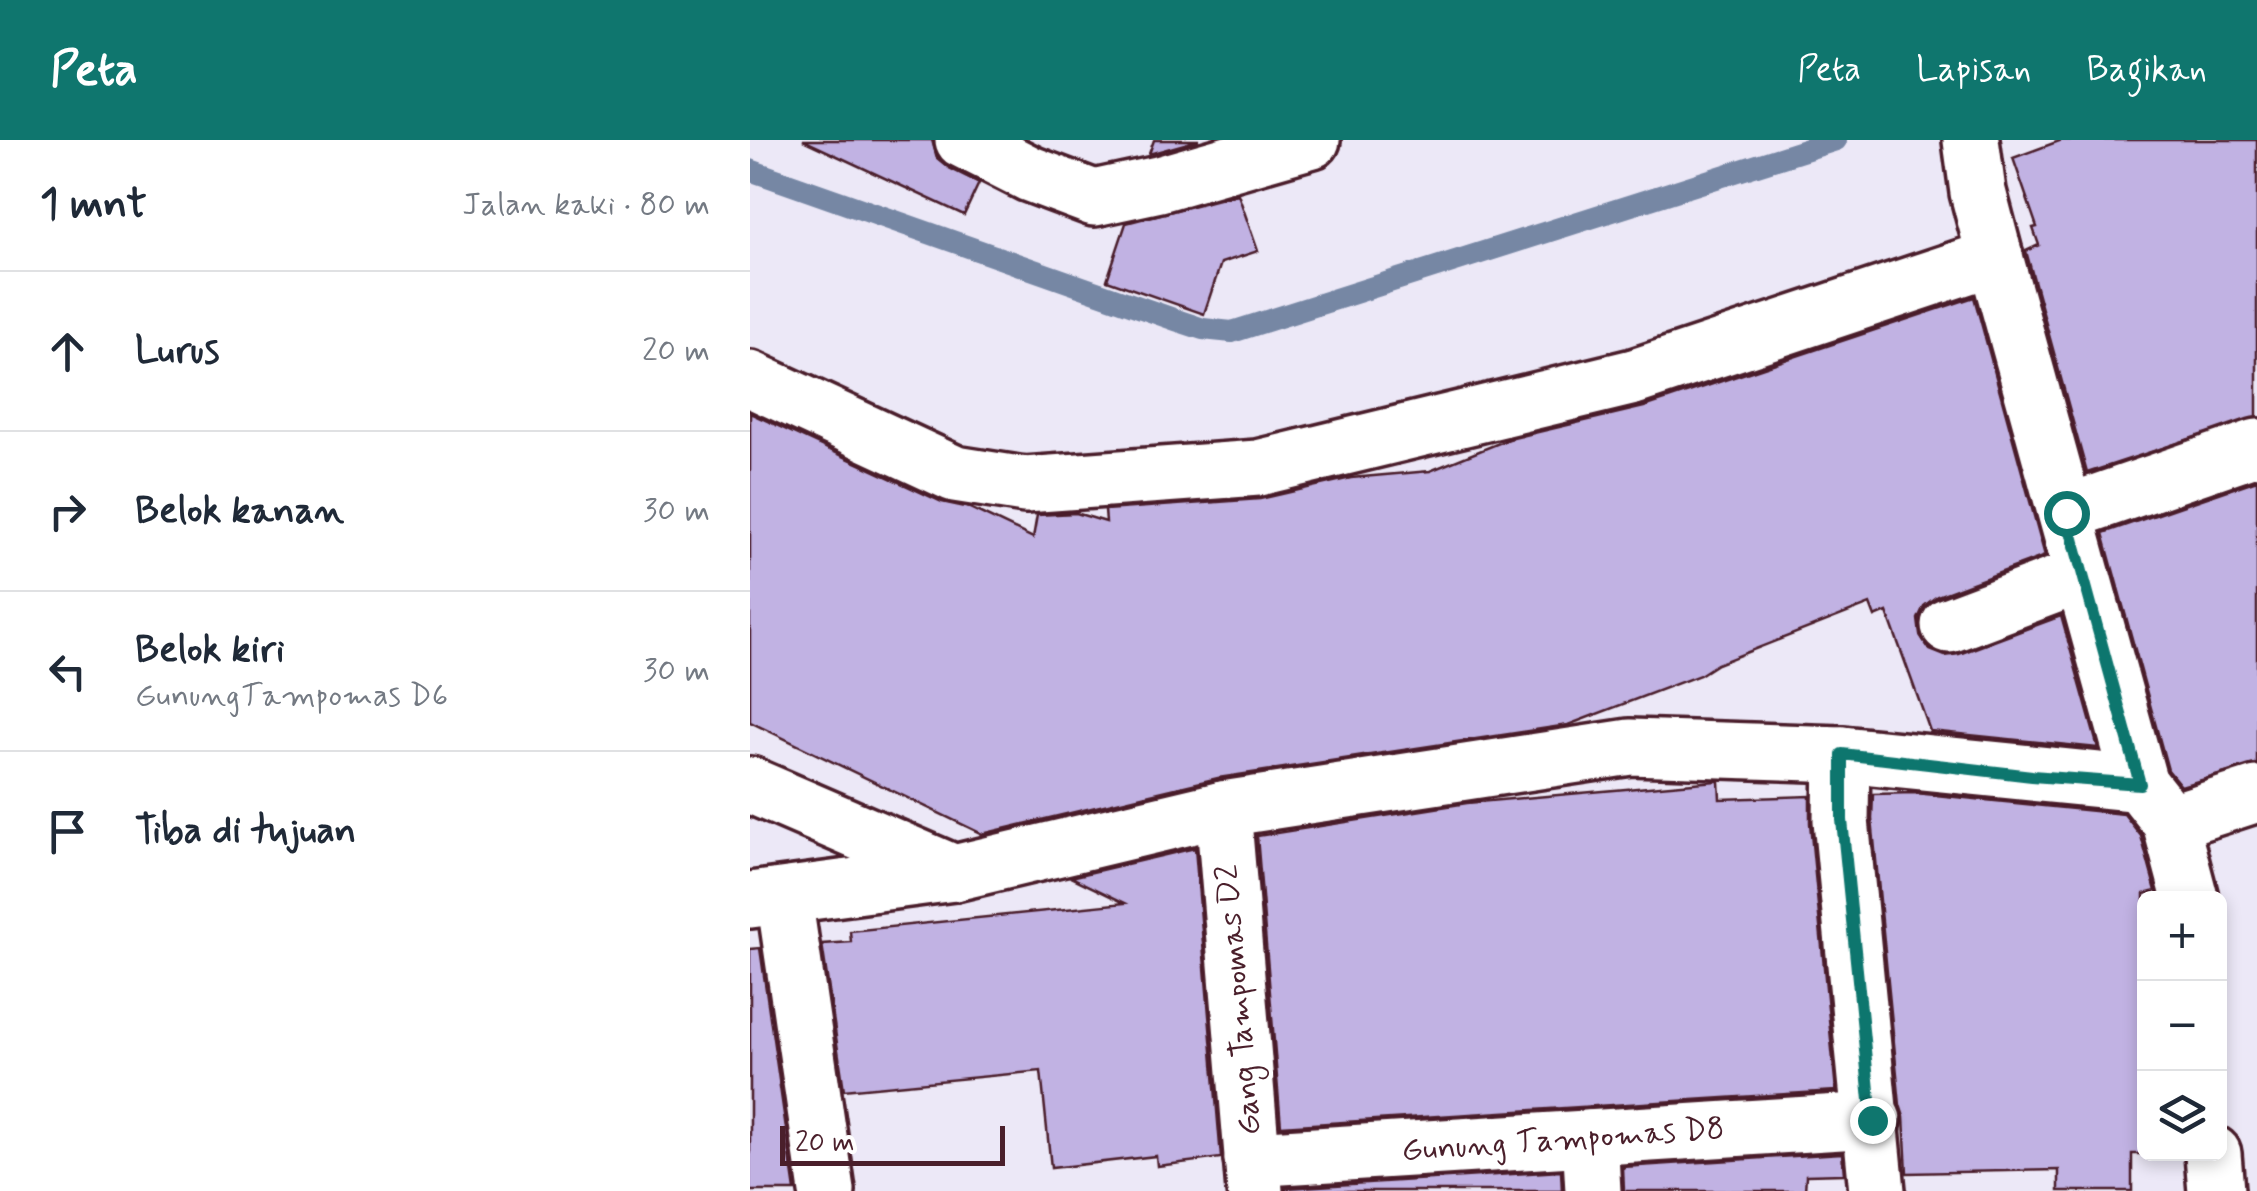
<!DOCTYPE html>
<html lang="id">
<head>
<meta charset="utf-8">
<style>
  body { margin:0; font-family:Mynerve,sans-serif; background:#f2f2f3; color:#1f2937 }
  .controls { position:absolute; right:30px; bottom:30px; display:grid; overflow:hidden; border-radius:15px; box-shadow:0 5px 15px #0003 }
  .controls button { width:90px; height:90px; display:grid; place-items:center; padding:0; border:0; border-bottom:2px solid #e0e1e3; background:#fff; color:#1f2937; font:50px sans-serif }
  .scale { position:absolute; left:30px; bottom:25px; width:225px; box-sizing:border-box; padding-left:10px; border:5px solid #4a1f2b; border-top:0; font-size:28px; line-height:35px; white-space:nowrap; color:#4a1f2b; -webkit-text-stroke:8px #fff; paint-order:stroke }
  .stop { position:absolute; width:30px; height:30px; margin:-22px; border:8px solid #0f766e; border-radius:50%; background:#fff }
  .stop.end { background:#0f766e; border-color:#fff; box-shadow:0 2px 10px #0008 }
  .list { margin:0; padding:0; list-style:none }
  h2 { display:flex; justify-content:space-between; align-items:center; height:130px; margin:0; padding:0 40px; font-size:42px }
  h2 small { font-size:32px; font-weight:400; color:#747a83 }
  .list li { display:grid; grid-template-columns:65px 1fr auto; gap:30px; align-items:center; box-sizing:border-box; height:160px; padding:0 40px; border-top:2px solid #e0e1e3 }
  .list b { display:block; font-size:38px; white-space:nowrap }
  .list p { margin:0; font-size:32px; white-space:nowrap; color:#747a83 }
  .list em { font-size:32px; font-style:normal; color:#747a83 }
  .icon { flex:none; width:55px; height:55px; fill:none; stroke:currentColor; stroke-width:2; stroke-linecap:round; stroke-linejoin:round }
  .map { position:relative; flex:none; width:1507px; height:1051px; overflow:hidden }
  header { display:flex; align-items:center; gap:60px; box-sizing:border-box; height:140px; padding:0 50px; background:#0f766e; color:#fff }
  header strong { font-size:48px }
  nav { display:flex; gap:55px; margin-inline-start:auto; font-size:35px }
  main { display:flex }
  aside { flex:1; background:#fff }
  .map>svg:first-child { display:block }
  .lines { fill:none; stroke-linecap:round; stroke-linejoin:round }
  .stream { stroke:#7687a4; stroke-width:22 }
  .building { fill:#c1b2e3; stroke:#4a1f2b; stroke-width:2.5 }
  .minor-casing { stroke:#4a1f2b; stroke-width:62 }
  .minor { stroke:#fff; stroke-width:55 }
  .route { stroke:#0f766e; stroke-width:12 }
  .labels { text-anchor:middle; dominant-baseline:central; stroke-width:8; stroke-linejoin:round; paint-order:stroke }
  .street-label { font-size:32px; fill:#4a1f2b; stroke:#fff }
</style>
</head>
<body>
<header>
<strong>Peta</strong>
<nav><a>Peta</a><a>Lapisan</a><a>Bagikan</a></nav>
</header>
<main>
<aside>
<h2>1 mnt<small>Jalan kaki · 80 m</small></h2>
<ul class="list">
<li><svg class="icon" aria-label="ahead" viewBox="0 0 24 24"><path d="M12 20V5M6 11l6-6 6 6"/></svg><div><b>Lurus</b></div><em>20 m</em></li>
<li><svg class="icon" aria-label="right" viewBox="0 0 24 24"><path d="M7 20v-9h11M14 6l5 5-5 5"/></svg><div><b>Belok kanan</b></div><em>30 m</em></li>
<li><svg class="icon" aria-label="left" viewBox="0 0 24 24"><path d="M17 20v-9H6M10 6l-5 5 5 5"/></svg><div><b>Belok kiri</b><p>GunungTampomas D6</p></div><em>30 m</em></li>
<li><svg class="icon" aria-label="arrive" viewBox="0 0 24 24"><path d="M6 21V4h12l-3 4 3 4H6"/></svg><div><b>Tiba di tujuan</b></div></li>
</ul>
</aside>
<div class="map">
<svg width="1507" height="1051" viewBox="0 0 1507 1051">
  <rect width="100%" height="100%" fill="#ece8f7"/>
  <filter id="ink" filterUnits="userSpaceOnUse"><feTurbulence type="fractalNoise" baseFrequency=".01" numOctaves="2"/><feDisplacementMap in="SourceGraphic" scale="20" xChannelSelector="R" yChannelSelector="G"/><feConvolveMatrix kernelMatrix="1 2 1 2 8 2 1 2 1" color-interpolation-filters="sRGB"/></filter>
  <g filter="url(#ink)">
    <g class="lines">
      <path class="stream" d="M0 30 426 180 453 189 482 192 1086 0"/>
    </g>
    <g class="building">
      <path d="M53 0H182L187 18 199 28 229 43 214 75Z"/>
      <path d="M404 0H449L399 14Z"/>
      <path d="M1312 0H1507V277L1337 333 1276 111 1289 105 1283 88 1287 87 1263 18Z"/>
      <path d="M488 54 508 111 471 123 454 174 357 140 376 83Z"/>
      <path d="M1224 157 1295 416 1187 456 1174 466 1168 479 1170 495 1180 510 1195 516 1209 514 1311 476 1348 608 1180 591 1137 472 1125 477 1120 464 967 524 950 535 818 585 468 638 232 694 0 582V273L192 362 220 368 283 398 287 375 326 373 356 382 355 370 510 359 601 338 680 331 759 299 894 267Z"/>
      <path d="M1507 340V624L1431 646 1418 630 1353 393Z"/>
      <path d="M966 641H969L970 659 1060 656V683L1086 951 531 986 507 696 717 663Z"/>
      <path d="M1165 653 1374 674 1391 696 1406 751 1394 754V1014H1382V1051H1309V1030L1157 1033 1154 977 1150 965 1122 679 1123 654Z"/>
      <path d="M445 708 471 1018 407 1026 406 1016 301 1028 291 931 94 950 72 804 101 802 100 791 375 763 321 737Z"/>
      <path d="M10 808 45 1051H0V809Z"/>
      <path d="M1092 1013 1094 1034 1056 1035 1055 1051H874L873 1027Z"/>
      <path d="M811 1031 812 1051H536V1048Z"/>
    </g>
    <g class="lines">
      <defs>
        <g id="minor">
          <path d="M213 0 280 34 344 58 409 44 562 0"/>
          <path d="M1221 0 1228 52 1245 117 1390 644"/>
          <path d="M0 239 205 334 275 345 508 328 884 237 1245 117"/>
          <path d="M1316 373 1507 307"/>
          <path d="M1199 485 1332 435"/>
          <path d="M1092 614 1091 680 1127 1051"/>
          <path d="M0 645 204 733 473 669 880 607 1092 614 1390 644 1420 682 1440 758"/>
          <path d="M473 669 505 1051"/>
          <path d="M1420 682 1507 654"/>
          <path d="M34 757 77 1051"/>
          <path d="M0 760 204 733"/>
          <path d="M840 998 843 1051"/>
          <path d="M1463 1014 1466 1051"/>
          <path d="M502 1019 1123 980"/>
        </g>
      </defs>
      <use href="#minor" class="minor-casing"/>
      <use href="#minor" class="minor"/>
    </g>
  </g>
  <g class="lines" filter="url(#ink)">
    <path class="route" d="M1122 980 1092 680V614L1282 636 1390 644 1316 373"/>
  </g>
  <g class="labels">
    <g class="street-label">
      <text transform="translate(489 860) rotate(-95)">Gang Tampomas D2</text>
      <text transform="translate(813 1000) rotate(-4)">Gunung Tampomas D8</text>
    </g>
  </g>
</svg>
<div class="controls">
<button>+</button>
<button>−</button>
<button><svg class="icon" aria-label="layers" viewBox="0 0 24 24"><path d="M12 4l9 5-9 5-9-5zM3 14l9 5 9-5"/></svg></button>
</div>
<div class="scale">20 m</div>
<div class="stop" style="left:1316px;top:373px"></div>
<div class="stop end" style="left:1122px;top:980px"></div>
</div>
</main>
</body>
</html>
